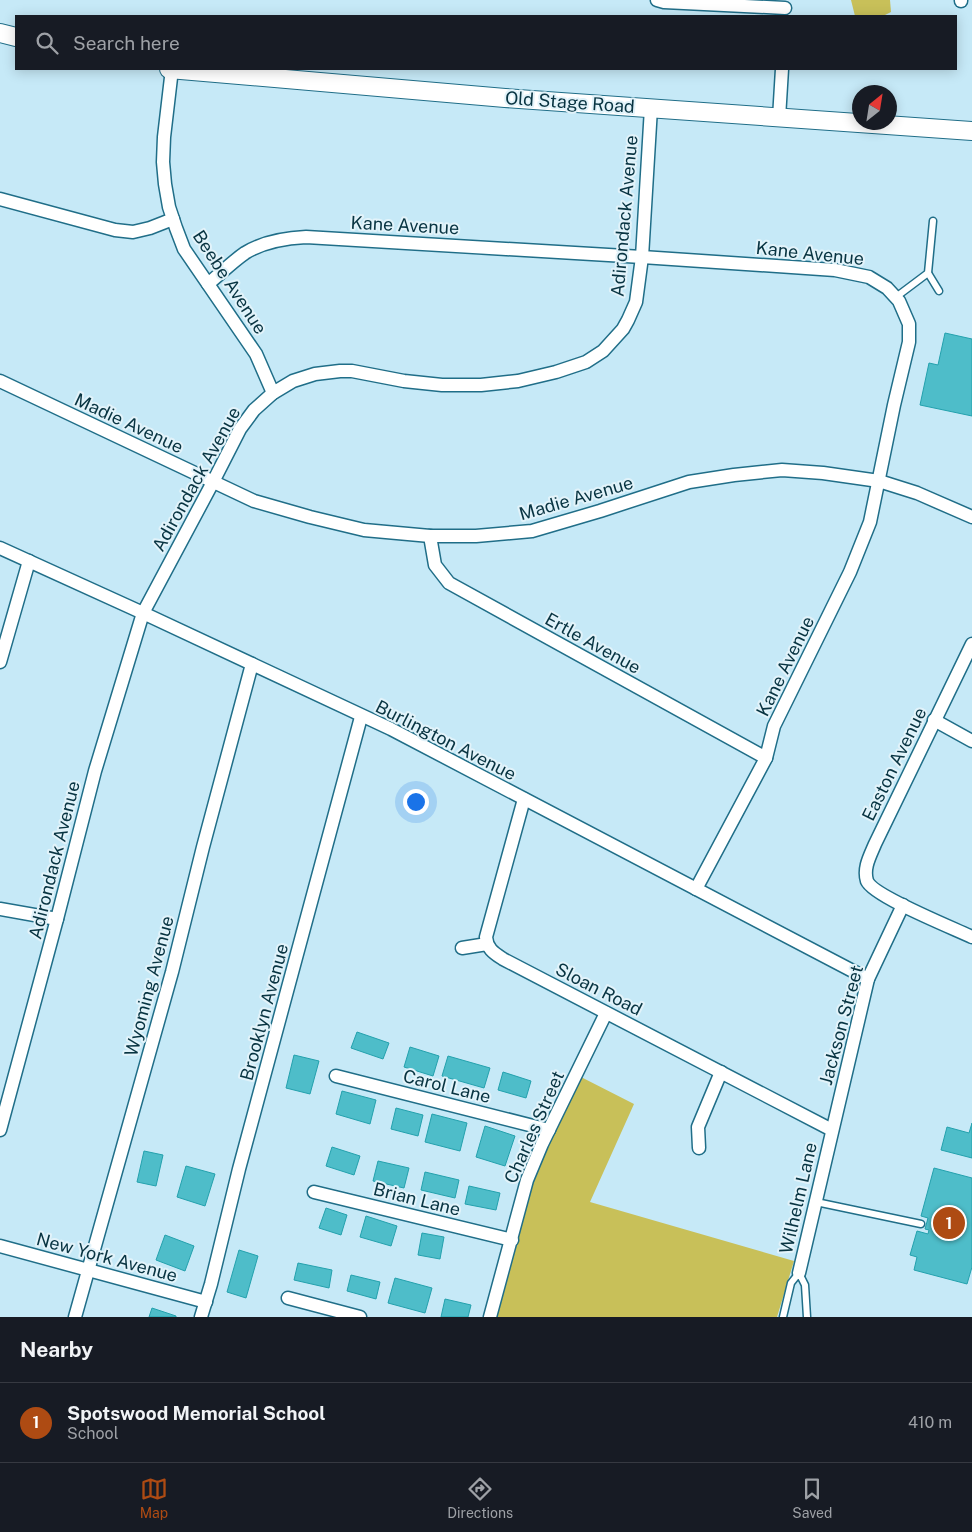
<!DOCTYPE html>
<html lang="en">
<head>
<meta charset="utf-8">
<style>
  body { margin:0; font-family:"Public Sans",sans-serif; background:#242831; color:#f1f3f6 }
  .compass { position:absolute; left:852px; top:85px; width:45px; height:45px; border-radius:50%; background:#171b24; box-shadow:0 2px 12px #0003; rotate:30deg }
  .you { position:absolute; left:415px; top:801px; width:18px; height:18px; margin:-12px; border:4px solid #fff; border-radius:50%; background:#1a73e8; box-shadow:0 0 0 8px #1a73e833 }
  .badge { display:grid; place-items:center; width:32px; height:32px; border-radius:50%; background:#ae4b13; color:#fff; font-size:16px; font-weight:700 }
  .pin { position:absolute; translate:-50% -50%; border:2px solid #fff; box-shadow:0 1px 5px #0006 }
  .list { margin:0; padding:0; list-style:none }
  h2 { display:flex; justify-content:space-between; align-items:center; height:65px; margin:0; padding:0 20px; font-size:21px }
  h2 small { font-size:16px; font-weight:400; color:#9ea1a6 }
  .list li { display:grid; grid-template-columns:32px 1fr auto; gap:15px; align-items:center; box-sizing:border-box; height:80px; padding:0 20px; border-top:1px solid #363941 }
  .list b { display:block; font-size:19px; white-space:nowrap }
  .list p { margin:0; font-size:16px; white-space:nowrap; color:#9ea1a6 }
  .list em { font-size:16px; font-style:normal; color:#9ea1a6 }
  .icon { flex:none; width:28px; height:28px; fill:none; stroke:currentColor; stroke-width:2; stroke-linecap:round; stroke-linejoin:round }
  .map { position:relative; flex:none; width:972px; height:1317px; overflow:hidden }
  .search { position:absolute; background:#171b24; box-shadow:0 2px 12px #0003; left:15px; right:15px; top:15px; height:55px; display:flex; align-items:center; gap:12px; box-sizing:border-box; padding:0 18px; border-radius:0px; color:#9ea1a6; font-size:19px }
  .sheet { height:145px; background:#171b24 }
  nav { display:flex; justify-content:space-around; align-items:center; box-sizing:border-box; height:70px; border-top:1px solid #363941; background:#171b24; font-size:14px; color:#9ea1a6 }
  nav a { display:grid; justify-items:center; gap:2px }
  nav .on { color:#ae4b13 }
  .map>svg:first-child { display:block }
  .green { fill:#c8c059 }
  .building { fill:#4ebdc9; stroke:#23a1ad }
  .lines { fill:none; stroke-linecap:round; stroke-linejoin:round }
  .lane-casing { stroke:#206e88; stroke-width:9 }
  .street-casing { stroke:#206e88; stroke-width:15 }
  .secondary-casing { stroke:#206e88; stroke-width:20 }
  .lane { stroke:#fff; stroke-width:6 }
  .street { stroke:#fff; stroke-width:12 }
  .secondary { stroke:#fff; stroke-width:18 }
  .labels { text-anchor:middle; dominant-baseline:central; stroke-width:4; stroke-linejoin:round; paint-order:stroke }
  .street-label { font-size:18px; fill:#083442; stroke:#e2f3fa }
</style>
</head>
<body>
<div class="map">
<svg width="972" height="1317" viewBox="0 0 972 1317">
  <rect width="100%" height="100%" fill="#c6e9f7"/>
  <g class="green">
    <path d="M851 0H890L891 12 883 16H855Z"/>
    <path d="M579 1076 634 1104 590 1202 794 1261 777 1317H497L532 1174Z"/>
  </g>
  <g class="building">
    <path d="M945 333 972 339V416L920 405 929 363 938 365Z"/>
    <path d="M357 1032 389 1043 383 1059 351 1048Z"/>
    <path d="M410 1047 439 1056 433 1076 404 1067Z"/>
    <path d="M294 1055 319 1061 310 1094 286 1088Z"/>
    <path d="M448 1056 490 1068 484 1088 442 1076Z"/>
    <path d="M503 1072 531 1081 526 1098 498 1090Z"/>
    <path d="M342 1091 376 1100 370 1124 336 1114Z"/>
    <path d="M396 1108 423 1115 418 1136 391 1129Z"/>
    <path d="M432 1114 467 1123 460 1151 425 1142Z"/>
    <path d="M972 1123V1158L941 1150 947 1127 969 1133Z"/>
    <path d="M485 1126 515 1136 505 1166 476 1157Z"/>
    <path d="M332 1147 360 1156 354 1175 326 1166Z"/>
    <path d="M144 1151 163 1155 156 1186 137 1182Z"/>
    <path d="M378 1161 409 1168 404 1188 373 1181Z"/>
    <path d="M186 1166 215 1174 205 1206 177 1197Z"/>
    <path d="M934 1168 972 1178V1267L967 1284 914 1270 917 1257 910 1255 917 1231 928 1234 929 1230 925 1229 928 1218 921 1216Z"/>
    <path d="M425 1172 459 1180 455 1198 421 1190Z"/>
    <path d="M469 1186 500 1193 496 1210 465 1204Z"/>
    <path d="M326 1208 347 1215 341 1235 319 1228Z"/>
    <path d="M366 1216 397 1226 391 1246 360 1237Z"/>
    <path d="M422 1233 444 1237 440 1259 418 1255Z"/>
    <path d="M165 1235 194 1246 185 1271 156 1260Z"/>
    <path d="M239 1250 258 1256 246 1298 227 1292Z"/>
    <path d="M298 1263 332 1270 329 1288 294 1280Z"/>
    <path d="M351 1275 380 1282 376 1299 347 1291Z"/>
    <path d="M395 1278 432 1288 425 1313 388 1303Z"/>
    <path d="M445 1299 471 1305 468 1317H441Z"/>
    <path d="M152 1308 176 1316V1317H149Z"/>
  </g>
  <g class="lines">
    <defs>
      <g id="lane">
        <path d="M928 273 939 291"/>
        <path d="M896 297 928 273 933 221"/>
        <path d="M816 1202 921 1224"/>
        <path d="M783 1317 791 1283 799 1273 805 1285 807 1317"/>
      </g>
      <g id="street">
        <path d="M657 0 664 2 785 8"/>
        <path d="M961 1V0"/>
        <path d="M172 69 164 137 163 162 165 184 169 207 176 228 184 249 256 354 273 393"/>
        <path d="M779 118 782 69"/>
        <path d="M0 199 115 230 133 232 150 228 173 219"/>
        <path d="M208 284C220 274 232 262 245 253 263 242 285 238 306 237L642 257 835 270 869 277 887 288 899 301 909 324V342L894 405 870 522 850 572 774 726 766 758 696 889"/>
        <path d="M0 381 254 501 310 517 364 530 430 536H476L532 531 600 511 689 482 734 475 782 470 823 473 879 481 917 493 972 517"/>
        <path d="M430 536 435 565 449 583 766 758"/>
        <path d="M0 548 143 613 391 729 868 979"/>
        <path d="M972 644 875 844C870 856 863 868 867 881 873 896 953 928 972 937"/>
        <path d="M0 662 29 561"/>
        <path d="M934 720 972 741"/>
        <path d="M524 799 486 937C487 949 494 953 503 959L832 1130"/>
        <path d="M0 909 57 919"/>
        <path d="M462 948 487 944"/>
        <path d="M336 1076 549 1130"/>
        <path d="M0 1130 57 919 95 771 143 613 213 482 240 429 254 410 273 393 293 381 315 374 340 371H352L404 381 442 385H481L518 381 556 372 586 362 603 351 623 329 628 320 636 302 642 257 651 108"/>
        <path d="M699 1148 698 1127 721 1072"/>
        <path d="M314 1192 512 1240"/>
        <path d="M0 1246 206 1302"/>
        <path d="M799 1273 868 979 903 905"/>
        <path d="M288 1298 360 1317"/>
        <path d="M75 1317 172 972 203 847 252 664"/>
        <path d="M201 1317 211 1284 239 1169 361 717"/>
        <path d="M490 1317 527 1180 542 1144 606 1013"/>
      </g>
      <g id="secondary">
        <path d="M0 33 16 37"/>
        <path d="M169 69 505 98 972 131"/>
      </g>
    </defs>
    <use href="#lane" class="lane-casing"/>
    <use href="#street" class="street-casing"/>
    <use href="#secondary" class="secondary-casing"/>
    <use href="#lane" class="lane"/>
    <use href="#street" class="street"/>
    <use href="#secondary" class="secondary"/>
  </g>
  <g class="labels">
    <g class="street-label">
      <text transform="translate(570 102) rotate(4)">Old Stage Road</text>
      <text transform="translate(624 216) rotate(-85)">Adirondack Avenue</text>
      <text transform="translate(405 225) rotate(3)">Kane Avenue</text>
      <text transform="translate(810 253) rotate(6)">Kane Avenue</text>
      <text transform="translate(230 282) rotate(57)">Beebe Avenue</text>
      <text transform="translate(129 423) rotate(25)">Madie Avenue</text>
      <text transform="translate(196 479) rotate(-61)">Adirondack Avenue</text>
      <text transform="translate(576 498) rotate(-16)">Madie Avenue</text>
      <text transform="translate(593 643) rotate(29)">Ertle Avenue</text>
      <text transform="translate(785 666) rotate(-64)">Kane Avenue</text>
      <text transform="translate(446 740) rotate(27)">Burlington Avenue</text>
      <text transform="translate(894 764) rotate(-64)">Easton Avenue</text>
      <text transform="translate(54 860) rotate(-76)">Adirondack Avenue</text>
      <text transform="translate(149 986) rotate(-75)">Wyoming Avenue</text>
      <text transform="translate(599 989) rotate(27)">Sloan Road</text>
      <text transform="translate(264 1012) rotate(-75)">Brooklyn Avenue</text>
      <text transform="translate(841 1025) rotate(-75)">Jackson Street</text>
      <text transform="translate(447 1086) rotate(14)">Carol Lane</text>
      <text transform="translate(534 1127) rotate(-66)">Charles Street</text>
      <text transform="translate(798 1198) rotate(-77)">Wilhelm Lane</text>
      <text transform="translate(417 1199) rotate(14)">Brian Lane</text>
      <text transform="translate(107 1257) rotate(15)">New York Avenue</text>
    </g>
  </g>
</svg>
<svg class="compass" viewBox="-18 -18 36 36"><path d="M0-13l5 13h-10z" fill="#e53935"/><path d="M0 13l5-13h-10z" fill="#9ea1a6"/></svg>
<div class="you"></div>
<div class="pin badge" style="left:949px;top:1223px">1</div>
<div class="search"><svg class="icon" aria-label="search" viewBox="0 0 24 24"><circle cx="10" cy="10" r="6"/><path d="M15 15l6 6"/></svg>Search here</div>
</div>
<section class="sheet">
<h2>Nearby<small></small></h2>
<ul class="list">
<li><span class="badge">1</span><div><b>Spotswood Memorial School</b><p>School</p></div><em>410 m</em></li>
</ul>
</section>
<nav>
<a class="on"><svg class="icon" aria-label="map" viewBox="0 0 24 24"><path d="M3 6l6-2 6 2 6-2v14l-6 2-6-2-6 2zM9 4v14M15 6v14"/></svg>Map</a>
<a><svg class="icon" aria-label="directions" viewBox="0 0 24 24"><path d="M12 3l9 9-9 9-9-9zM9 14v-3h6M13 9l2 2-2 2"/></svg>Directions</a>
<a><svg class="icon" aria-label="saved" viewBox="0 0 24 24"><path d="M7 4h10v16l-5-4-5 4z"/></svg>Saved</a>
</nav>
</body>
</html>
